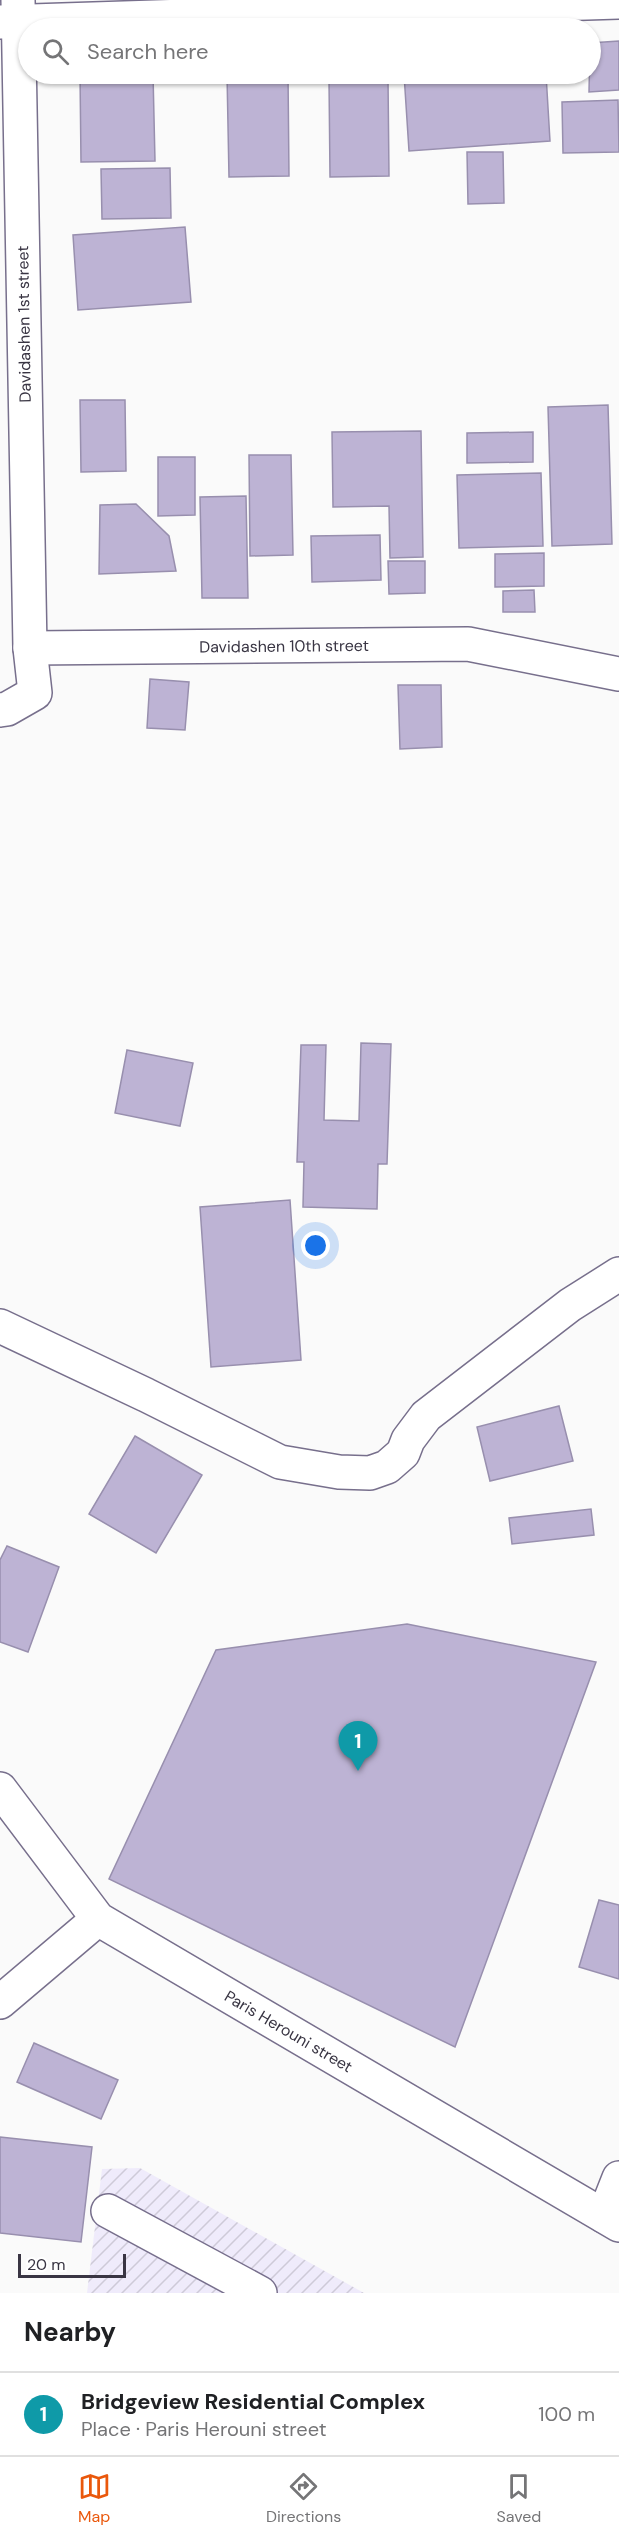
<!DOCTYPE html>
<html lang="en">
<head>
<meta charset="utf-8">
<style>
  body { margin:0; font-family:"DM Sans",sans-serif; background:#f6f6f6; color:#202124 }
  .scale { position:absolute; left:18px; bottom:15px; width:108px; box-sizing:border-box; padding-left:6px; border:3px solid #393543; border-top:0; font-size:16px; line-height:21px; white-space:nowrap; color:#393543; -webkit-text-stroke:4px #fff; paint-order:stroke }
  .you { position:absolute; left:316px; top:1246px; width:21px; height:21px; margin:-15px; border:4px solid #fff; border-radius:50%; background:#1a73e8; box-shadow:0 0 0 9px #1a73e833 }
  .badge { display:grid; place-items:center; width:39px; height:39px; border-radius:50%; background:#ea580c; color:#fff; font-size:20px; font-weight:700 }
  .pin { position:absolute; translate:-50% -50px; filter:drop-shadow(0 2px 3px #0008) }
  .pin::after { content:''; position:absolute; top:32px; width:21px; height:18px; background:inherit; clip-path:polygon(0 0,100% 0,50% 100%) }
  .list { margin:0; padding:0; list-style:none }
  h2 { display:flex; justify-content:space-between; align-items:center; height:78px; margin:0; padding:0 24px; font-size:26px }
  h2 small { font-size:20px; font-weight:400; color:#757577 }
  .list li { display:grid; grid-template-columns:39px 1fr auto; gap:18px; align-items:center; box-sizing:border-box; height:84px; padding:0 24px; border-top:2px solid #e0e0e0 }
  .list b { display:block; font-size:22px; white-space:nowrap }
  .list p { margin:0; font-size:20px; white-space:nowrap; color:#757577 }
  .list em { font-size:20px; font-style:normal; color:#757577 }
  .icon { flex:none; width:33px; height:33px; fill:none; stroke:currentColor; stroke-width:2; stroke-linecap:round; stroke-linejoin:round }
  .map { position:relative; flex:none; width:619px; height:2293px; overflow:hidden }
  .search { position:absolute; background:#fff; box-shadow:0 2px 4px #0004; left:18px; right:18px; top:18px; height:66px; display:flex; align-items:center; gap:15px; box-sizing:border-box; padding:0 21px; border-radius:33px; color:#757577; font-size:22px }
  .sheet { height:162px; background:#fff }
  nav { display:flex; justify-content:space-around; align-items:center; box-sizing:border-box; height:84px; border-top:2px solid #e0e0e0; background:#fff; font-size:16px; color:#757577 }
  nav a { display:grid; justify-items:center; gap:3px }
  nav .on { color:#ea580c }
  .map>svg:first-child { display:block }
  .industrial { fill:url(#industrial-furrows) }
  .building { fill:#bdb3d4; stroke:#988fae; stroke-width:1.5 }
  .lines { fill:none; stroke-linecap:round; stroke-linejoin:round }
  .minor-casing { stroke:#776f8c; stroke-width:36 }
  .minor { stroke:#fff; stroke-width:33 }
  .labels { text-anchor:middle; dominant-baseline:central; stroke-width:4.5; stroke-linejoin:round; paint-order:stroke }
  .street-label { font-size:16px; fill:#393543; stroke:#fff }
</style>
</head>
<body>
<div class="map">
<svg width="619" height="2293" viewBox="0 0 619 2293">
  <defs>
    <pattern id="industrial-furrows" width="10" height="10" patternUnits="userSpaceOnUse" patternTransform="scale(1.5)"><rect width="10" height="10" fill="#efebfb"/><path d="M-1 1l2-2M0 10L10 0M9 11l2-2" fill="none" stroke="#cecad8"/></pattern>
  </defs>
  <rect width="100%" height="100%" fill="#fafafa"/>
  <path class="industrial" d="M140 2168 364 2293H87L102 2169Z"/>
  <g class="building">
    <path d="M619 41V90L589 92 590 43Z"/>
    <path d="M80 74H153L155 161 81 162Z"/>
    <path d="M227 74H288L289 176 229 177Z"/>
    <path d="M404 74H546L550 141 409 151Z"/>
    <path d="M388 79 389 176 330 177 329 80Z"/>
    <path d="M618 100 619 152 563 153 562 102Z"/>
    <path d="M467 152H503L504 203 468 204Z"/>
    <path d="M170 168 171 218 102 219 101 169Z"/>
    <path d="M185 227 191 302 78 310 73 235Z"/>
    <path d="M80 400H125L126 471 81 472Z"/>
    <path d="M608 405 612 544 552 546 548 407Z"/>
    <path d="M421 431 423 557 390 558 389 506 333 507 332 432Z"/>
    <path d="M533 432V462L467 463V433Z"/>
    <path d="M249 455H291L293 555 250 556Z"/>
    <path d="M158 457H195V515L158 516Z"/>
    <path d="M541 473 543 546 459 548 457 475Z"/>
    <path d="M246 496 248 598H202L200 497Z"/>
    <path d="M136 504 169 536 176 571 99 574 100 505Z"/>
    <path d="M380 535 381 580 312 582 311 536Z"/>
    <path d="M544 553V586L495 587V554Z"/>
    <path d="M388 561H425V593L389 594Z"/>
    <path d="M534 590 535 612H503V591Z"/>
    <path d="M150 679 189 682 185 730 147 728Z"/>
    <path d="M398 685H441L442 747 400 749Z"/>
    <path d="M361 1043 391 1044 387 1164H378L377 1209 303 1207 304 1162H297L301 1045H326L324 1120 359 1121Z"/>
    <path d="M127 1050 193 1063 180 1126 115 1113Z"/>
    <path d="M290 1200 301 1360 211 1367 200 1207Z"/>
    <path d="M559 1406 573 1461 490 1481 477 1427Z"/>
    <path d="M135 1436 202 1475 156 1553 89 1514Z"/>
    <path d="M591 1509 594 1535 512 1544 509 1518Z"/>
    <path d="M7 1546 59 1567 28 1652 0 1642V1560Z"/>
    <path d="M407 1624 596 1662 455 2047 109 1879 216 1650Z"/>
    <path d="M599 1900 619 1905V1979L579 1967Z"/>
    <path d="M34 2043 118 2080 101 2119 17 2082Z"/>
    <path d="M0 2137 92 2147 81 2242 0 2233Z"/>
  </g>
  <g class="lines">
    <defs>
      <g id="minor">
        <path d="M0 22 619 2"/>
        <path id="s1" d="M30 648 468 644 619 674"/>
        <path d="M0 710 7 709 35 693 30 648 18 0"/>
        <path d="M0 1326 146 1395 280 1462 339 1472 370 1473 387 1467 403 1453 408 1440 426 1416 570 1305 619 1274"/>
        <path id="s2" d="M0 1789 98 1919 619 2225"/>
        <path d="M0 2002 98 1919"/>
        <path d="M108 2211 260 2293"/>
        <path d="M604 2216 619 2178"/>
      </g>
    </defs>
    <use href="#minor" class="minor-casing"/>
    <use href="#minor" class="minor"/>
  </g>
  <g class="labels">
    <g class="street-label">
      <text transform="translate(24 324) rotate(-91)">Davidashen 1st street</text>
      <text stroke="none"><textPath href="#s1" startOffset="254">Davidashen 10th street</textPath></text>
      <text stroke="none"><textPath href="#s2" startOffset="384">Paris Herouni street</textPath></text>
    </g>
  </g>
</svg>
<div class="scale">20 m</div>
<div class="you"></div>
<div class="pin badge" style="left:358px;top:1771px;background:#0f9aa8">1</div>
<div class="search"><svg class="icon" aria-label="search" viewBox="0 0 24 24"><circle cx="10" cy="10" r="6"/><path d="M15 15l6 6"/></svg>Search here</div>
</div>
<section class="sheet">
<h2>Nearby<small></small></h2>
<ul class="list">
<li><span class="badge" style="background:#0f9aa8">1</span><div><b>Bridgeview Residential Complex</b><p>Place · Paris Herouni street</p></div><em>100 m</em></li>
</ul>
</section>
<nav>
<a class="on"><svg class="icon" aria-label="map" viewBox="0 0 24 24"><path d="M3 6l6-2 6 2 6-2v14l-6 2-6-2-6 2zM9 4v14M15 6v14"/></svg>Map</a>
<a><svg class="icon" aria-label="directions" viewBox="0 0 24 24"><path d="M12 3l9 9-9 9-9-9zM9 14v-3h6M13 9l2 2-2 2"/></svg>Directions</a>
<a><svg class="icon" aria-label="saved" viewBox="0 0 24 24"><path d="M7 4h10v16l-5-4-5 4z"/></svg>Saved</a>
</nav>
</body>
</html>
